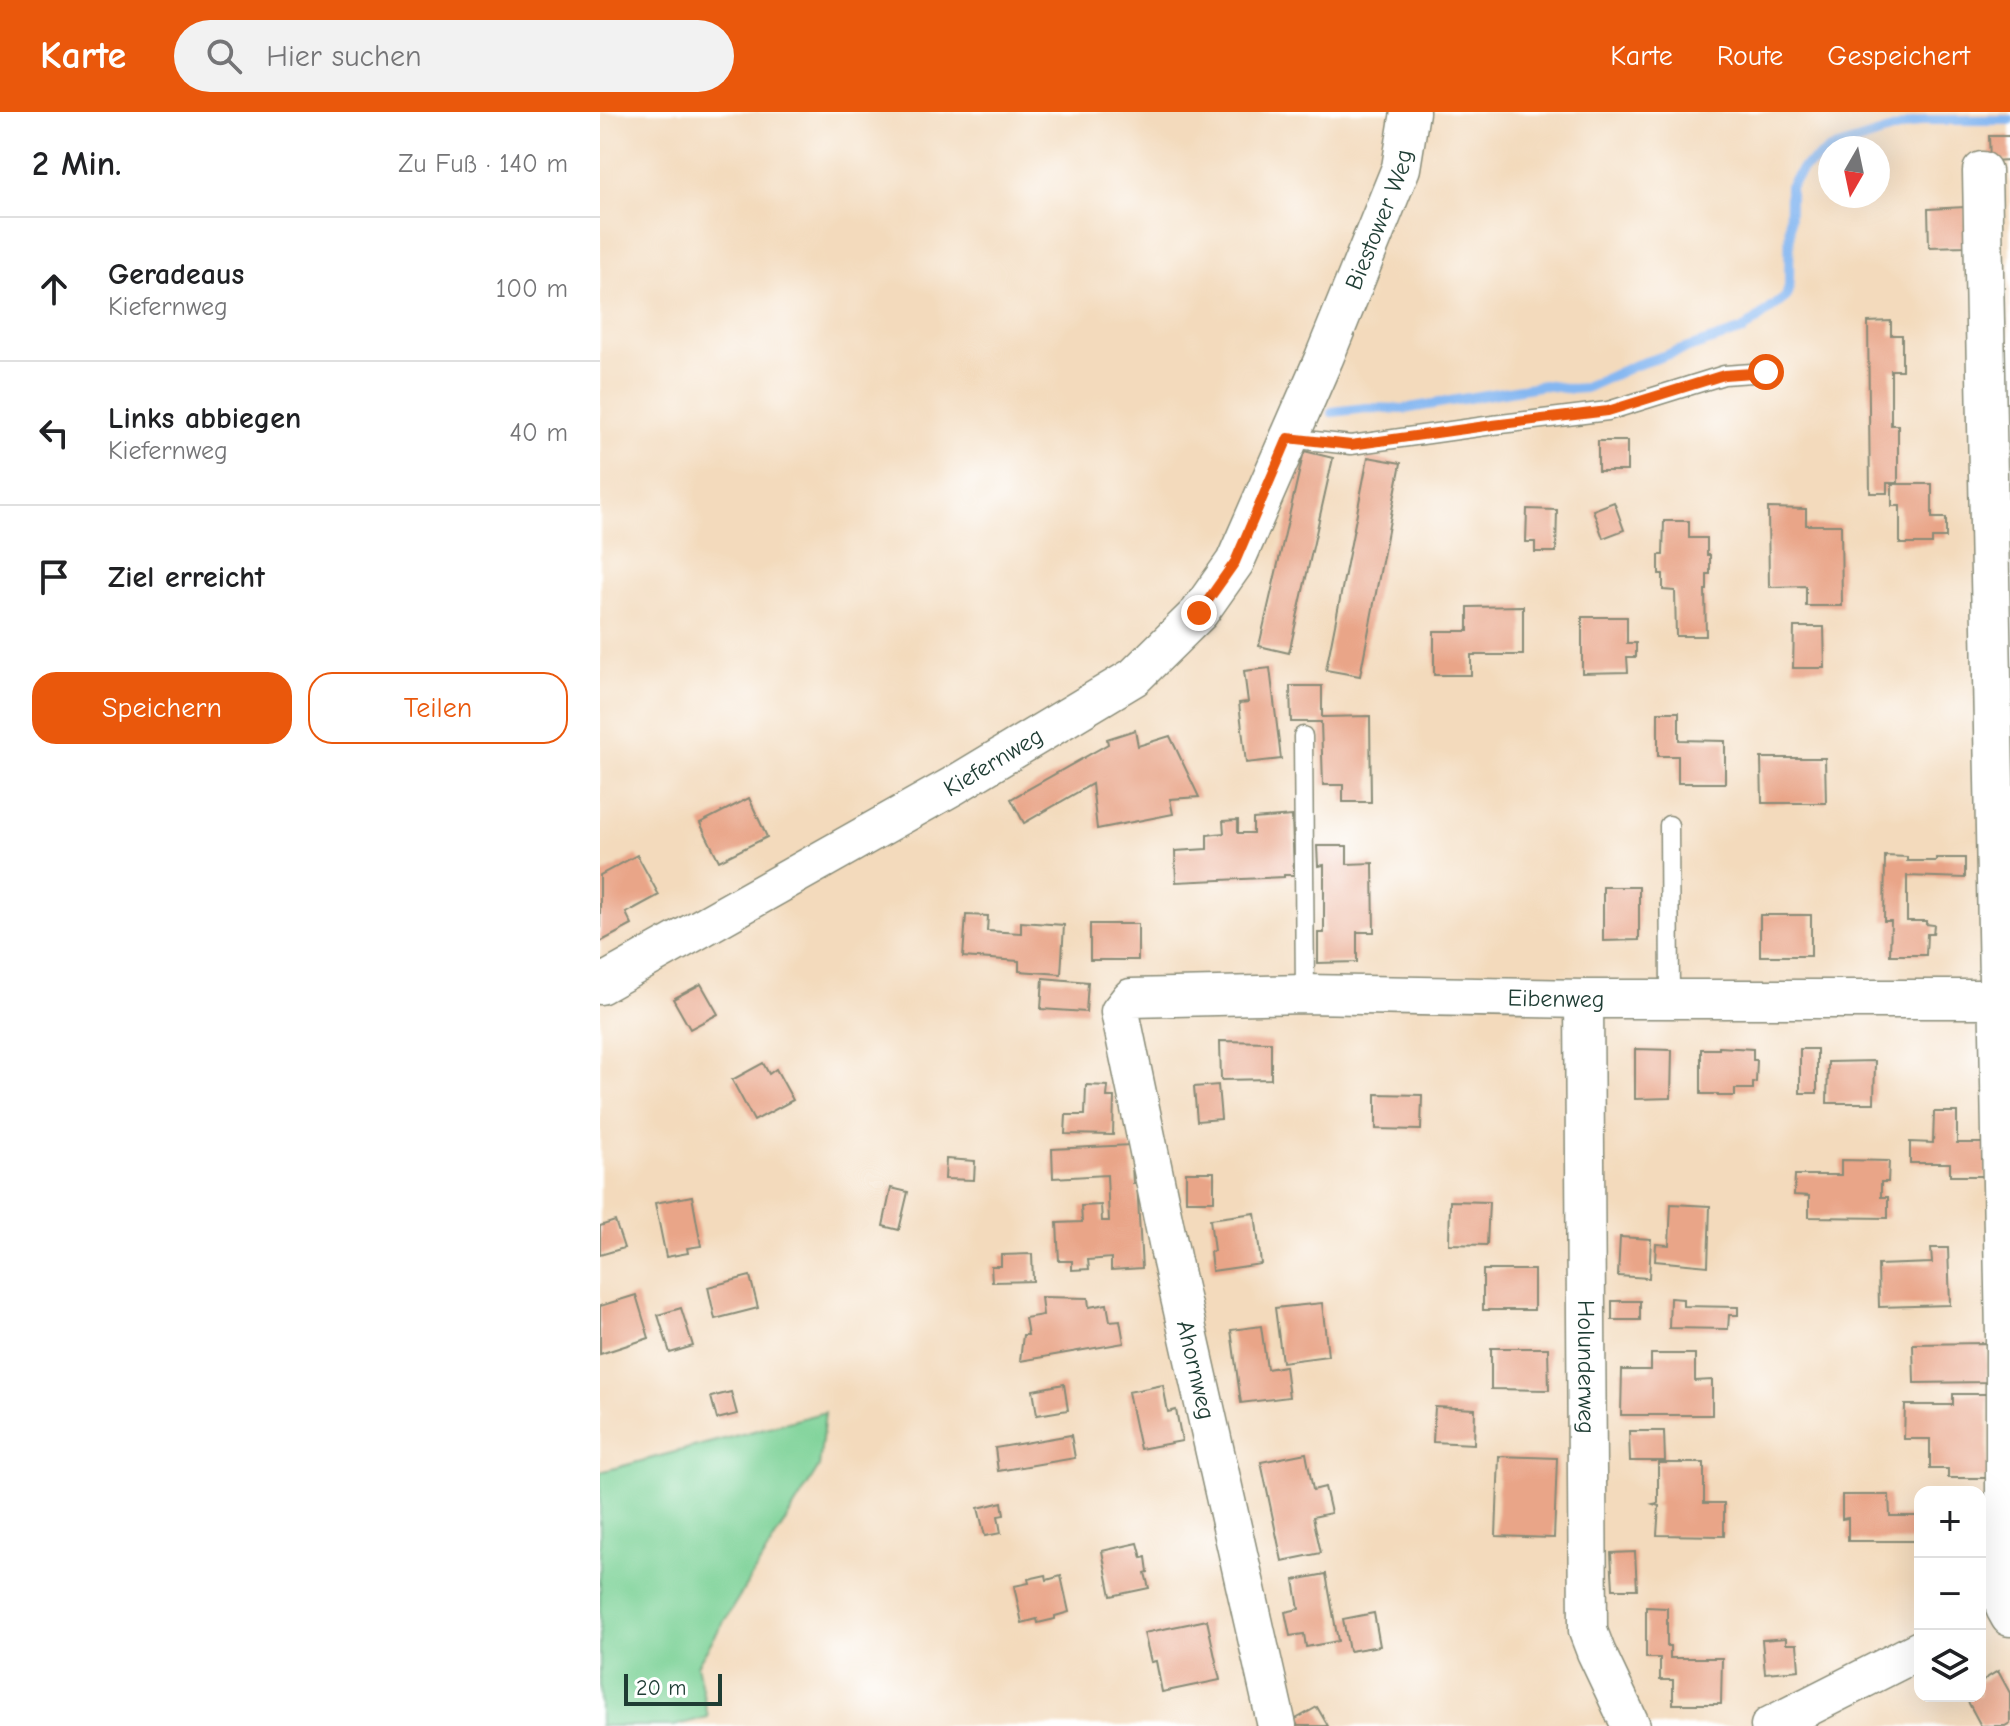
<!DOCTYPE html>
<html lang="de">
<head>
<meta charset="utf-8">
<style>
  body { margin:0; font-family:"Comic Neue",sans-serif; background:#f2f2f2; color:#202124 }
  .controls { position:absolute; right:24px; bottom:24px; display:grid; overflow:hidden; border-radius:16px; box-shadow:0 8px 32px #0002 }
  .controls button { width:72px; height:72px; display:grid; place-items:center; padding:0; border:0; border-bottom:2px solid #e0e0e0; background:#fff; color:#202124; font:40px sans-serif }
  .compass { position:absolute; left:1218px; top:24px; width:72px; height:72px; border-radius:50%; background:#fff; box-shadow:0 8px 32px #0002; rotate:189deg }
  .scale { position:absolute; left:24px; bottom:20px; width:98px; box-sizing:border-box; padding-left:8px; border:4px solid #1f3d34; border-top:0; font-size:22px; line-height:28px; white-space:nowrap; color:#1f3d34; -webkit-text-stroke:6px #fff; paint-order:stroke }
  .stop { position:absolute; width:24px; height:24px; margin:-18px; border:6px solid #ea580c; border-radius:50%; background:#fff }
  .stop.end { background:#ea580c; border-color:#fff; box-shadow:0 2px 8px #0008 }
  .list { margin:0; padding:0; list-style:none }
  h2 { display:flex; justify-content:space-between; align-items:center; height:104px; margin:0; padding:0 32px; font-size:34px }
  h2 small { font-size:26px; font-weight:400; color:#757577 }
  .list li { display:grid; grid-template-columns:52px 1fr auto; gap:24px; align-items:center; box-sizing:border-box; height:144px; padding:0 32px; border-top:2px solid #e0e0e0 }
  .list b { display:block; font-size:30px; white-space:nowrap }
  .list p { margin:0; font-size:26px; white-space:nowrap; color:#757577 }
  .list em { font-size:26px; font-style:normal; color:#757577 }
  .actions { display:flex; gap:16px; padding:24px 32px }
  .actions a { flex:1; padding:18px 0; border:2px solid #ea580c; border-radius:24px; text-align:center; font-size:28px; color:#ea580c }
  .actions .main { background:#ea580c; color:#fff }
  .icon { flex:none; width:44px; height:44px; fill:none; stroke:currentColor; stroke-width:2; stroke-linecap:round; stroke-linejoin:round }
  .map { position:relative; flex:none; width:1410px; height:1614px; overflow:hidden }
  header { display:flex; align-items:center; gap:48px; box-sizing:border-box; height:112px; padding:0 40px; background:#ea580c; color:#fff }
  header strong { font-size:38px }
  nav { display:flex; gap:44px; margin-inline-start:auto; font-size:28px }
  .search { width:560px; height:72px; background:#f2f2f2; display:flex; align-items:center; gap:20px; box-sizing:border-box; padding:0 28px; border-radius:44px; color:#757577; font-size:30px }
  main { display:flex }
  aside { flex:1; background:#fff }
  .map>svg:first-child { display:block }
  .green { fill:#7bd196; stroke:#4d8765; stroke-width:2 }
  .lines { fill:none; stroke-linecap:round; stroke-linejoin:round }
  .stream { stroke:#85b7f1; stroke-width:10 }
  .building { fill:#e9a588 }
  .lane-casing { stroke:#898c78; stroke-width:21 }
  .street-casing { stroke:#898c78; stroke-width:41 }
  .lane { stroke:#fff; stroke-width:18 }
  .street { stroke:#fff; stroke-width:38 }
  .route { stroke:#ea580c; stroke-width:10 }
  .labels { text-anchor:middle; dominant-baseline:central; stroke-width:8; stroke-linejoin:round; paint-order:stroke }
  .street-label { font-size:24px; fill:#1f3d34; stroke:#fff }
</style>
</head>
<body>
<header>
<strong>Karte</strong>
<div class="search"><svg class="icon" aria-label="search" viewBox="0 0 24 24"><circle cx="10" cy="10" r="6"/><path d="M15 15l6 6"/></svg>Hier suchen</div>
<nav><a>Karte</a><a>Route</a><a>Gespeichert</a></nav>
</header>
<main>
<aside>
<h2>2 Min.<small>Zu Fuß · 140 m</small></h2>
<ul class="list">
<li><svg class="icon" aria-label="ahead" viewBox="0 0 24 24"><path d="M12 20V5M6 11l6-6 6 6"/></svg><div><b>Geradeaus</b><p>Kiefernweg</p></div><em>100 m</em></li>
<li><svg class="icon" aria-label="left" viewBox="0 0 24 24"><path d="M17 20v-9H6M10 6l-5 5 5 5"/></svg><div><b>Links abbiegen</b><p>Kiefernweg</p></div><em>40 m</em></li>
<li><svg class="icon" aria-label="arrive" viewBox="0 0 24 24"><path d="M6 21V4h12l-3 4 3 4H6"/></svg><div><b>Ziel erreicht</b></div></li>
</ul>
<div class="actions"><a class="main">Speichern</a><a>Teilen</a></div>
</aside>
<div class="map">
<svg width="1410" height="1614" viewBox="0 0 1410 1614">
  <rect width="100%" height="100%" fill="#fff"/>
  <filter id="ink" filterUnits="userSpaceOnUse"><feTurbulence type="fractalNoise" baseFrequency=".0125" numOctaves="2"/><feDisplacementMap in="SourceGraphic" scale="16" xChannelSelector="R" yChannelSelector="G"/><feConvolveMatrix kernelMatrix="1 2 1 2 8 2 1 2 1" color-interpolation-filters="sRGB"/></filter>
  <filter id="wash" filterUnits="userSpaceOnUse"><feTurbulence type="fractalNoise" baseFrequency=".006" numOctaves="4" result="noise"/><feDisplacementMap in="SourceGraphic" scale="32" xChannelSelector="R" yChannelSelector="G"/><feGaussianBlur stdDeviation="1.8" result="paint"/><feColorMatrix in="noise" values="0 0 0 0 0 0 0 0 0 0 0 0 0 0 0 0 0 1.4 0 .05"/><feComposite in="paint" operator="in"/></filter>
  <g filter="url(#wash)">
    <rect width="100%" height="100%" fill="#f3dabc"/>
    <path class="green" d="M225 1300 219 1355 97 1553 108 1605 74 1614H0V1360Z"/>
    <g class="lines">
      <g class="stream">
        <path d="M1235 36 1324 8H1410"/>
        <path d="M732 300 766 296 804 297 944 273 971 277 985 276 1033 254 1143 218 1186 185 1189 174 1190 74 1203 56 1230 38"/>
      </g>
    </g>
    <g id="blocks">
      <g class="building">
        <path d="M1389 24H1410V48L1390 49Z"/>
        <path d="M1365 95 1366 134 1329 135 1328 97Z"/>
        <path d="M1291 209V223H1302V258H1291V313H1298V371H1287V381H1270L1268 210Z"/>
        <rect x="998" y="329" width="29" height="30"/>
        <path d="M704 339 733 346 689 541 659 534Z"/>
        <path d="M768 345 801 351 760 564 726 558Z"/>
        <path d="M1292 372H1332V406H1346V426H1332V432H1300V394H1292Z"/>
        <path d="M1014 390 1024 418 1003 426 993 398Z"/>
        <path d="M1168 396 1206 397V413H1241L1242 494H1206V474L1169 475Z"/>
        <path d="M927 397 957 398 956 440H935V430H926Z"/>
        <path d="M1064 409H1089V426H1107V443H1110V462H1107V478H1105L1106 524H1076L1075 479 1063 478V462H1059V443H1063Z"/>
        <path d="M923 494V543H871V563H834V519H868V495Z"/>
        <path d="M982 505H1027V531H1036V545H1027L1028 560 982 561Z"/>
        <path d="M1194 515H1224L1225 556H1193Z"/>
        <path d="M670 556 681 647 646 651 639 591 648 590 644 559Z"/>
        <path d="M690 574H722V605L770 604 771 690H743V673H723L721 610H691Z"/>
        <path d="M1058 600H1079V628L1125 629V671H1078V644H1058Z"/>
        <path d="M535 618 538 634 570 624 599 685 570 687 573 702 497 717 492 672 424 711 411 687 508 632 507 627Z"/>
        <path d="M1161 646H1225L1226 691H1162Z"/>
        <path d="M149 686 167 725 119 749 100 711Z"/>
        <path d="M692 704 694 763H684V765L576 770 575 739 607 737V723L624 721 623 709 638 708V721H653V707Z"/>
        <path d="M717 734H747V752L773 751 774 820H757V850L718 851V821H724V753L718 754Z"/>
        <path d="M37 743 59 783 26 801 32 813 0 830V763Z"/>
        <path d="M1285 744 1307 745V749H1336V746H1365V766L1307 764V809H1326V812L1334 813 1333 822H1327L1326 843H1290L1291 809H1284Z"/>
        <path d="M1003 775H1039V828L1003 829Z"/>
        <path d="M366 803 388 804 387 819 421 821V810L464 813 461 862 419 859V849L363 845Z"/>
        <rect x="1160" y="803" width="51" height="41"/>
        <rect x="490" y="812" width="48" height="36"/>
        <path d="M443 866 488 870 486 900 441 897Z"/>
        <path d="M101 872 118 902 90 917 73 887Z"/>
        <path d="M620 929 671 930V967L621 968Z"/>
        <path d="M1119 935 1153 937V948H1157L1156 970 1153 971V977H1135V984H1118V982H1101V937H1119Z"/>
        <path d="M1035 937 1072 938 1071 986 1035 987Z"/>
        <rect x="1200" y="937" width="17" height="44"/>
        <path d="M1275 949 1274 991H1227L1228 950Z"/>
        <path d="M163 951 169 962 176 957 193 988 154 1009 132 968Z"/>
        <path d="M486 973 508 974 507 985H514L513 1023 465 1022 466 1003H485Z"/>
        <path d="M618 973 621 1007 597 1009 594 975Z"/>
        <path d="M776 982 822 983 821 1018 776 1017Z"/>
        <path d="M1334 1000H1357V1031H1386V1064H1350V1051H1310V1030L1333 1031Z"/>
        <path d="M531 1033 533 1071H537L542 1156 511 1158V1146L488 1148 489 1157 472 1158V1149H459L457 1111 482 1110 481 1094 501 1093 502 1109H509L507 1063 453 1066 452 1037Z"/>
        <path d="M346 1047 375 1049 374 1068 345 1067Z"/>
        <path d="M1241 1048 1289 1049 1288 1070H1281V1085H1288V1106L1209 1105V1084L1194 1083 1195 1063H1241Z"/>
        <rect x="586" y="1060" width="28" height="29"/>
        <path d="M291 1076 308 1080 299 1118 283 1114Z"/>
        <path d="M92 1084 101 1134 87 1136 88 1141 66 1145 55 1091Z"/>
        <path d="M850 1089 889 1090 887 1133 849 1132Z"/>
        <path d="M1071 1092 1110 1094 1108 1154 1055 1149 1056 1132 1069 1133Z"/>
        <path d="M655 1101 661 1152 612 1159 610 1140 614 1139 610 1107Z"/>
        <path d="M15 1109 24 1136 0 1143V1114Z"/>
        <path d="M1020 1125 1051 1127 1049 1166 1018 1164Z"/>
        <path d="M1331 1136H1348L1350 1193 1279 1195 1278 1153 1332 1151Z"/>
        <path d="M432 1142 433 1169 392 1170 391 1154H401V1143Z"/>
        <rect x="883" y="1158" width="51" height="40"/>
        <path d="M150 1164 158 1196 115 1207 108 1175Z"/>
        <path d="M36 1183 49 1226 0 1242V1194Z"/>
        <path d="M441 1185 488 1186 489 1195 507 1192 510 1209 520 1208 524 1231 420 1249 423 1223H428L425 1206 443 1203Z"/>
        <path d="M1070 1186 1083 1187V1194L1138 1195V1203H1129L1128 1217 1069 1216Z"/>
        <rect x="1012" y="1189" width="28" height="19"/>
        <path d="M722 1191 728 1244 682 1250 675 1196Z"/>
        <path d="M81 1196 93 1234 70 1241 58 1203Z"/>
        <path d="M661 1214 667 1257 685 1254 689 1285 641 1291 631 1218Z"/>
        <path d="M1386 1231 1387 1270 1314 1271 1313 1232Z"/>
        <path d="M891 1236H948L949 1278 891 1277Z"/>
        <path d="M1051 1242H1095V1269L1112 1268V1303H1021L1022 1258H1051Z"/>
        <path d="M464 1272 468 1298 437 1303 433 1278Z"/>
        <path d="M563 1273 568 1300 576 1298 582 1329 540 1337 528 1280Z"/>
        <path d="M131 1280 137 1302 117 1307 111 1285Z"/>
        <path d="M1353 1282H1388L1387 1366H1348V1357H1330V1327H1304L1305 1293H1353Z"/>
        <path d="M835 1295 875 1297 874 1332 833 1330Z"/>
        <path d="M1029 1319H1064L1065 1349H1030Z"/>
        <path d="M471 1323 475 1346 398 1359 395 1336Z"/>
        <path d="M706 1341 713 1378 725 1375 731 1401 713 1405 721 1441 682 1449 661 1350Z"/>
        <path d="M899 1344 957 1346 954 1426 896 1424Z"/>
        <path d="M1058 1351H1104V1391H1124V1424L1057 1423 1059 1394 1053 1392 1058 1391Z"/>
        <path d="M1242 1383H1289L1290 1404H1320V1429H1248V1406L1242 1407Z"/>
        <path d="M402 1390 404 1403 398 1404 401 1421 385 1424 378 1396Z"/>
        <path d="M538 1431 542 1446 546 1445 548 1460 545 1461 549 1476 511 1484 502 1439Z"/>
        <path d="M1035 1440 1037 1477H1013L1011 1441Z"/>
        <path d="M726 1462 738 1529 706 1535 704 1522 690 1524 685 1500 699 1497 694 1468Z"/>
        <path d="M446 1463 447 1468 461 1464 469 1500 455 1504V1507L438 1511 437 1507 422 1511 414 1474 429 1471 428 1467Z"/>
        <path d="M1046 1495 1067 1496V1534H1070V1546H1122L1121 1592H1073V1568H1060V1546H1046Z"/>
        <path d="M774 1501 780 1534 749 1539 743 1507Z"/>
        <path d="M607 1508 620 1568 562 1580 556 1549 551 1550 544 1521Z"/>
        <path d="M1186 1526V1532H1197L1199 1558 1165 1561 1162 1528Z"/>
        <path d="M1398 1559 1410 1581V1611L1405 1614H1381L1365 1584H1380V1570Z"/>
        <path d="M717 1595 728 1614H698L694 1608Z"/>
      </g>
    </g>
  </g>
  <g filter="url(#ink)">
    <use href="#blocks" fill-opacity="0" stroke="#898c78" stroke-width="2"/>
    <g class="lines">
      <defs>
        <g id="lane">
          <path d="M688 326 751 333 893 313 1008 299 1124 263 1166 260"/>
          <path d="M703 624 705 882"/>
          <path d="M1069 713 1070 886"/>
        </g>
        <g id="street">
          <path d="M1382 59 1405 1224V1496L1410 1505"/>
          <path id="s1" d="M0 873 353 674 534 565 599 501 635 450 724 246 801 56 810 0"/>
          <path id="s2" d="M984 887 988 1519 996 1540 1031 1614"/>
          <path id="s3" d="M677 1614 572 1150 520 900 531 886 705 882 984 887H1397"/>
          <path d="M1170 1614 1320 1538"/>
        </g>
      </defs>
      <use href="#lane" class="lane-casing"/>
      <use href="#street" class="street-casing"/>
      <use href="#lane" class="lane"/>
      <use href="#street" class="street"/>
    </g>
  </g>
  <g class="lines" filter="url(#ink)">
    <path class="route" d="M599 501 635 450 688 326 751 333 893 313 1008 299 1124 263 1166 260"/>
  </g>
  <g class="labels">
    <g class="street-label">
      <text stroke="none"><textPath href="#s1" startOffset="1142">Biestower Weg</textPath></text>
      <text stroke="none"><textPath href="#s1" startOffset="452">Kiefernweg</textPath></text>
      <text stroke="none"><textPath href="#s3" startOffset="1174">Eibenweg</textPath></text>
      <text stroke="none"><textPath href="#s2" startOffset="368">Holunderweg</textPath></text>
      <text transform="translate(596 1258) rotate(77)">Ahornweg</text>
    </g>
  </g>
</svg>
<div class="controls">
<button>+</button>
<button>−</button>
<button><svg class="icon" aria-label="layers" viewBox="0 0 24 24"><path d="M12 4l9 5-9 5-9-5zM3 14l9 5 9-5"/></svg></button>
</div>
<svg class="compass" viewBox="-18 -18 36 36"><path d="M0-13l5 13h-10z" fill="#e53935"/><path d="M0 13l5-13h-10z" fill="#757577"/></svg>
<div class="scale">20 m</div>
<div class="stop" style="left:1166px;top:260px"></div>
<div class="stop end" style="left:599px;top:501px"></div>
</div>
</main>
</body>
</html>
